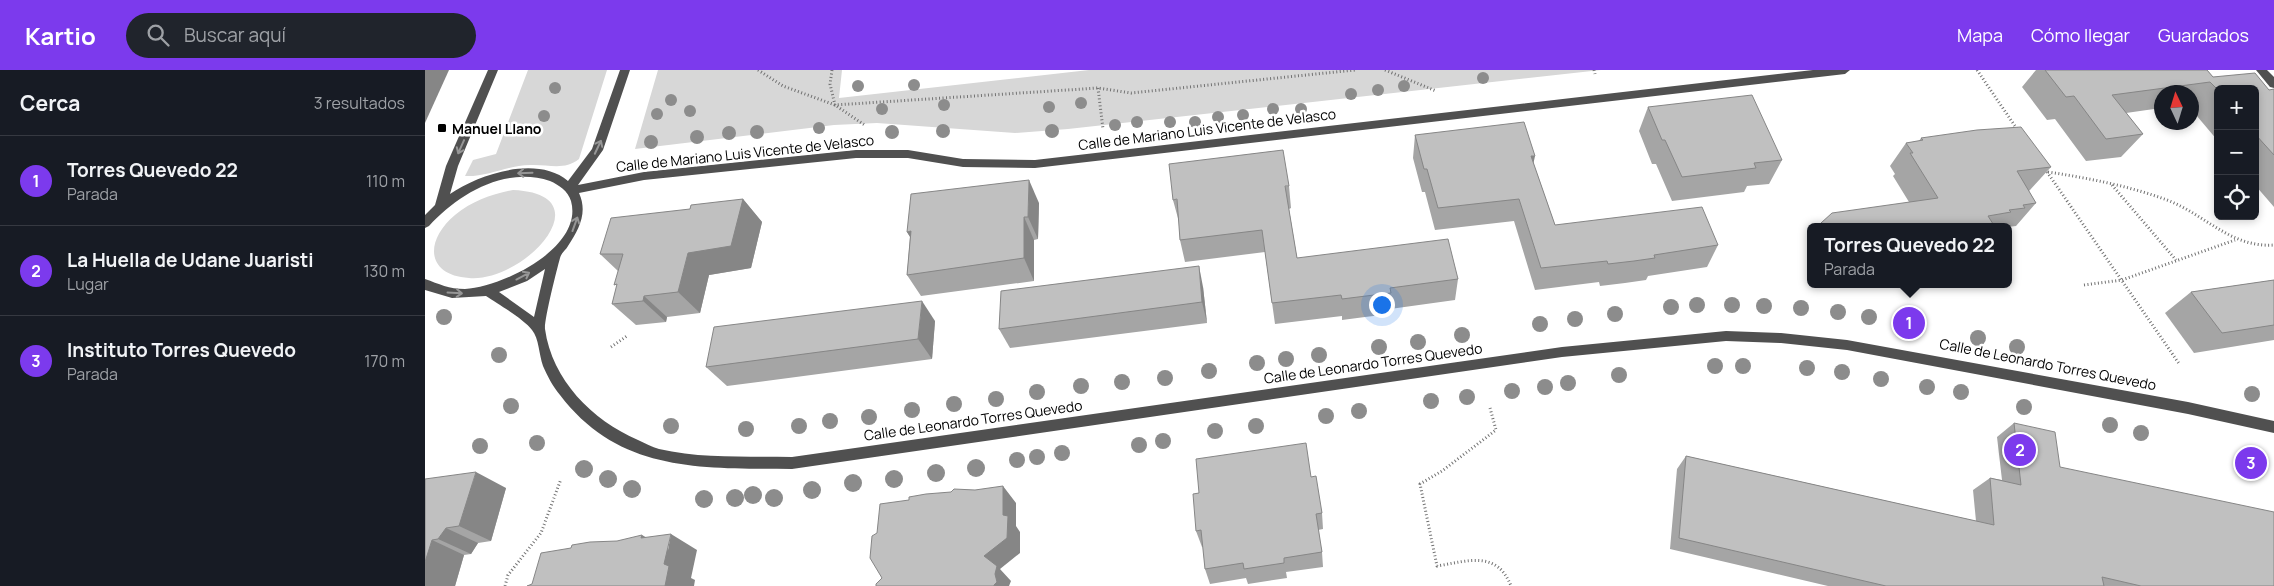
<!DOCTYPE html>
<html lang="es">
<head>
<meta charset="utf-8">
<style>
  body { margin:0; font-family:Manrope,sans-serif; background:#20242c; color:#f1f3f6 }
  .controls { position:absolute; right:15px; top:15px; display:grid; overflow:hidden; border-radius:8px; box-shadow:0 2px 8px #0003 }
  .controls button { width:45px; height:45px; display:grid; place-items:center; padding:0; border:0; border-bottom:1px solid #363941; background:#171b24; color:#f1f3f6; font:25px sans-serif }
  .compass { position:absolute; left:1729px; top:15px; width:45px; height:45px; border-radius:50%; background:#171b24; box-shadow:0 2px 8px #0003; rotate:356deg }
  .you { position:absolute; left:956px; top:234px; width:18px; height:18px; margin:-12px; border:4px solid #fff; border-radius:50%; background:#1a73e8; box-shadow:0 0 0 8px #1a73e833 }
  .badge { display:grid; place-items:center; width:32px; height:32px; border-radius:50%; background:#7c3aed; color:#fff; font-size:16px; font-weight:700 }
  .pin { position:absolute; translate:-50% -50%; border:2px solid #fff; box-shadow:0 1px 5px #0006 }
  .popup { position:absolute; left:1382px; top:153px; width:205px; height:65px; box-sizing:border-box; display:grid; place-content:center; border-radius:8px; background:#171b24; filter:drop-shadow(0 1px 4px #0005); font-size:16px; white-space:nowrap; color:#9ea1a6 }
  .popup b { font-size:19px; color:#f1f3f6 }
  .popup::after { content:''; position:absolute; left:50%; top:100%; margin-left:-10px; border:10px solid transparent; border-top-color:#171b24 }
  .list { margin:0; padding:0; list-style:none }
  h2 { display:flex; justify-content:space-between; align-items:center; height:65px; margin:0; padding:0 20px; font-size:21px }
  h2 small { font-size:16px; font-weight:400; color:#9ea1a6 }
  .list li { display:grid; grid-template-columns:32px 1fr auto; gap:15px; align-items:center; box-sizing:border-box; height:90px; padding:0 20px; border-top:1px solid #363941 }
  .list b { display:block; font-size:19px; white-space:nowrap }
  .list p { margin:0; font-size:16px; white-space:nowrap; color:#9ea1a6 }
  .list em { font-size:16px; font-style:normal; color:#9ea1a6 }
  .icon { flex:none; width:28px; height:28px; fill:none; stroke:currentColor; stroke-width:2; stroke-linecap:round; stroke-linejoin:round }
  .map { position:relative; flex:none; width:1849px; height:516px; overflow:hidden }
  header { display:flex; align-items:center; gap:30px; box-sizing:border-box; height:70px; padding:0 25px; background:#7c3aed; color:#fff }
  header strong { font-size:24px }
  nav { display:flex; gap:28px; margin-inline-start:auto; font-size:18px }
  .search { width:350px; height:45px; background:#20242c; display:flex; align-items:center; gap:12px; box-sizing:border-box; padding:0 18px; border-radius:28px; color:#9ea1a6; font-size:19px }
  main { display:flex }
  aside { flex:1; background:#171b24 }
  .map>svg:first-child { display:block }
  .green { fill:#d7d7d7 }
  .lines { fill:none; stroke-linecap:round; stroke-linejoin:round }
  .path { stroke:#727272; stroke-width:3; stroke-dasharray:1 2.5; stroke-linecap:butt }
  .minor { fill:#505050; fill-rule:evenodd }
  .tree { fill:#8c8c8c }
  .wall { fill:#a5a5a5 }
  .shaded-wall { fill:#868686 }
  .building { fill:#c0c0c0; stroke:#868686 }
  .oneway { stroke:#969696 }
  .poi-dot { fill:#000; stroke:#fff; stroke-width:2 }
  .labels { text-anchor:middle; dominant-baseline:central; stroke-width:5; stroke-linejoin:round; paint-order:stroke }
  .poi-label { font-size:14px; font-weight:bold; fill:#000; stroke:#fff; text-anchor:start }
  .street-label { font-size:14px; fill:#000; stroke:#fff }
</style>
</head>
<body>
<header>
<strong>Kartio</strong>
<div class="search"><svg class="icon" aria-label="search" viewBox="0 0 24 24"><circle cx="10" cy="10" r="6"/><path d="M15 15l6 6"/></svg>Buscar aquí</div>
<nav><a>Mapa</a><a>Cómo llegar</a><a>Guardados</a></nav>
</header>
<main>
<aside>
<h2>Cerca<small>3 resultados</small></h2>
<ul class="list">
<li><span class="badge">1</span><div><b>Torres Quevedo 22</b><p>Parada</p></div><em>110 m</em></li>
<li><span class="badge">2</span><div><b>La Huella de Udane Juaristi</b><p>Lugar</p></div><em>130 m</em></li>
<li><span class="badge">3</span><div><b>Instituto Torres Quevedo</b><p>Parada</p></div><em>170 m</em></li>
</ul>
</aside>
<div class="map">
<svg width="1849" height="516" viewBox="0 0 1849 516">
  <rect width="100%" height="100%" fill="#fff"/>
  <g class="green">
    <path d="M103 0H182L154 89C139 101 123 94 105 95 83 95 63 107 40 106L48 90 71 84Z"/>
    <path d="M233 0H417L414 28 664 0H1176L643 59 590 63 452 53 409 55 210 79Z"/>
    <path d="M88 120C181 124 99 213 44 208 0 205 0 170 30 145 47 131 67 124 88 120Z"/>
  </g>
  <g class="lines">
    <g class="path">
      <path d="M333 0 358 16 410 35 441 56"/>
      <path d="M407 0 405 14 410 35 673 18 706 23 930 0"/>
      <path d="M960 0 1011 21"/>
      <path d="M1169 0 1170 4"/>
      <path d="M1552 0 1592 59"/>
      <path d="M673 18 678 59"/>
      <path d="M1620 99 1755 295"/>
      <path d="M1623 102C1663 108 1704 116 1742 130 1781 145 1806 178 1849 175"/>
      <path d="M1687 115 1751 190"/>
      <path d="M1659 215 1697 210 1810 170"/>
      <path d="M186 277 202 266"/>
      <path d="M1065 338 1071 360 1017 401 995 414 1012 496C1043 491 1072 480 1086 516"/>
      <path d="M80 516 83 505 116 463 136 409"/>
    </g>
    <g class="minor">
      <path d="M63 0H73L33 96 25 124C54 104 112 85 143 111L167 79 195 0H205L178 80 153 115 219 102 431 80H483L538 89 610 90 1388 0H1425L1420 4 610 98 538 97 483 88H431L219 110 154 123C163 143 154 159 143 176 141 180 136 183 135 188 132 199 119 250 120 259 127 310 167 350 213 370 220 373 227 377 234 379 277 389 323 386 367 387L1137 277 1301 261 1356 263 1422 270 1763 332 1849 351V363L1763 344 1422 280 1356 273 1301 271 1137 287 367 399C279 398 195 404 135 325 128 317 122 305 118 296 114 285 114 268 107 260 99 249 73 234 61 226L27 228 0 220V209C14 214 24 219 40 219 77 217 159 178 146 131 143 121 134 115 125 111 80 96 33 124 4 156L0 158V145L10 135 21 96ZM120 199 109 247 74 222 102 211Z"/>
      <path d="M1831 0H1842L1849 7V18L1845 17Z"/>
    </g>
  </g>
  <g class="tree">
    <circle cx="1058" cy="8" r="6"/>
    <circle cx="489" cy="15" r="6"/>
    <circle cx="433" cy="16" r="6"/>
    <circle cx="979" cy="16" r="6"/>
    <circle cx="130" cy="18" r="6"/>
    <circle cx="953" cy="20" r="6"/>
    <circle cx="926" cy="24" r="6"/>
    <circle cx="246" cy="30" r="6"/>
    <circle cx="656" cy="33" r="6"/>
    <circle cx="519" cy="35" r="6"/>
    <circle cx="624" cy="37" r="6"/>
    <circle cx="457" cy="39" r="6"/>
    <circle cx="848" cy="39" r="6"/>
    <circle cx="876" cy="39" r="6"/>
    <circle cx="265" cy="41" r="6"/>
    <circle cx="232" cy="44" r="6"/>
    <circle cx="818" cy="45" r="6"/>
    <circle cx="119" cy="46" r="6"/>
    <circle cx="793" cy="47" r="6"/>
    <circle cx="712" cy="52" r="6"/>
    <circle cx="745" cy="52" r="6"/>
    <circle cx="770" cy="52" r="6"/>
    <circle cx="690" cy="55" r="6"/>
    <circle cx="394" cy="58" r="6"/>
    <circle cx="518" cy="61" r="7"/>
    <circle cx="627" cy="61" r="7"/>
    <circle cx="332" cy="62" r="7"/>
    <circle cx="467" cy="62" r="7"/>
    <circle cx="304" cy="63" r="7"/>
    <circle cx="272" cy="67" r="7"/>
    <circle cx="226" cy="72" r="7"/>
    <circle cx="1272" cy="235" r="8"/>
    <circle cx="1307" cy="235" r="8"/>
    <circle cx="1339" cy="236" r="8"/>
    <circle cx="1246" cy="237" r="8"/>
    <circle cx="1376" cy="238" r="8"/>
    <circle cx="1413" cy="242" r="8"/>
    <circle cx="1190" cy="244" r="8"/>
    <circle cx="19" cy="247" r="8"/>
    <circle cx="1444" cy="247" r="8"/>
    <circle cx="1150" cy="249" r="8"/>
    <circle cx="1115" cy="254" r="8"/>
    <circle cx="1037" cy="265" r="8"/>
    <circle cx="1553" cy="268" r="8"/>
    <circle cx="993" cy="272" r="8"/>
    <circle cx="954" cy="277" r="8"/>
    <circle cx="1592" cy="277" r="8"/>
    <circle cx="74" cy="285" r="8"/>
    <circle cx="894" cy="285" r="8"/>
    <circle cx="861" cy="289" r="8"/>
    <circle cx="832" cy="293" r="8"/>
    <circle cx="1290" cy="296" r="8"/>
    <circle cx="1318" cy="296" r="8"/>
    <circle cx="1382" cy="298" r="8"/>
    <circle cx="784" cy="301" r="8"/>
    <circle cx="1417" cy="302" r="8"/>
    <circle cx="1194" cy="305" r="8"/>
    <circle cx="740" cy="308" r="8"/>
    <circle cx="1456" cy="309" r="8"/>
    <circle cx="697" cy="312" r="8"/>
    <circle cx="1143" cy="313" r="8"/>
    <circle cx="656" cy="316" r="8"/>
    <circle cx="1120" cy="317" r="8"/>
    <circle cx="1502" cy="317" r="8"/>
    <circle cx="1087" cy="321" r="8"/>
    <circle cx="612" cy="322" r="8"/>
    <circle cx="1536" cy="322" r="8"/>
    <circle cx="1827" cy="324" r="8"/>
    <circle cx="1042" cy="327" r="8"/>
    <circle cx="571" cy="329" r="8"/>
    <circle cx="1006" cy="331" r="8"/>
    <circle cx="529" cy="334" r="8"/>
    <circle cx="86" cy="336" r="8"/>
    <circle cx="1599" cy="337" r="8"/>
    <circle cx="487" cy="340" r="8"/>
    <circle cx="934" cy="341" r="8"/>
    <circle cx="901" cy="346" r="8"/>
    <circle cx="444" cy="347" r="8"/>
    <circle cx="405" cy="351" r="8"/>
    <circle cx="1685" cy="355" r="8"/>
    <circle cx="246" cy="356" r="8"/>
    <circle cx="374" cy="356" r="8"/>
    <circle cx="831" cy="356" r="8"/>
    <circle cx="321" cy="359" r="8"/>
    <circle cx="790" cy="361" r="8"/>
    <circle cx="1716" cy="363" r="8"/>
    <circle cx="738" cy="371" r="8"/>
    <circle cx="112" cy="373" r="8"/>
    <circle cx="714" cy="375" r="8"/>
    <circle cx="55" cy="376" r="8"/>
    <circle cx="637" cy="383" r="8"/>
    <circle cx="612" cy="387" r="8"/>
    <circle cx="592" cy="390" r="8"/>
    <circle cx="551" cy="398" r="9"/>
    <circle cx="159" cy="399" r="9"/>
    <circle cx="511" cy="403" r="9"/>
    <circle cx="183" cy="409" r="9"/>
    <circle cx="469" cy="409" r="9"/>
    <circle cx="428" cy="413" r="9"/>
    <circle cx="207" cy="419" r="9"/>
    <circle cx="387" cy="420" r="9"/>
    <circle cx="328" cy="425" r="9"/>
    <circle cx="310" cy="428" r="9"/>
    <circle cx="349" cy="428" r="9"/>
    <circle cx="279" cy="429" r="9"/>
  </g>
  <g class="wall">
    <path d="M1611 0H1782L1788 7 1844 20 1849 19V137L1830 115V19H1793V71L1766 39V22H1736V38L1701 43 1718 64 1696 87 1661 91 1630 49 1622 50 1597 17Z"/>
    <path d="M1223 37 1357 90 1344 114 1322 116 1319 122 1247 131 1231 94H1227L1214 61Z"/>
    <path d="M990 65 1108 92 1130 155 1293 175 1282 197 1223 206 1221 210 1200 213 1175 216 1174 212 1110 220 1089 151 1010 160 1000 122H997L988 88Z"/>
    <path d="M1496 68 1626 97 1605 120 1604 121 1611 133 1591 156 1583 157H1393L1396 153 1484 132 1468 106 1470 104 1465 96 1481 73 1494 71Z"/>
    <path d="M864 116 866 138 864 139 872 188 1033 209 1030 230 965 239V244L940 247 917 250V246L850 254 840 182 760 192 755 170 754 152 748 130Z"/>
    <path d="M318 129 337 152 326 198 284 205 275 243 242 247 241 252 211 255 187 234 192 217 193 201 175 184 265 139Z"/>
    <path d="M614 133 613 169 609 170V211L496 226 482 205 485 167 482 162Z"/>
    <path d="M1385 169V181L1382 175Z"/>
    <path d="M1849 210V270L1769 283 1740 243 1766 222Z"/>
    <path d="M778 217 782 253 585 278 574 259Z"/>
    <path d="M510 251 507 289 302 316 281 297Z"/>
    <path d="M1589 353 1635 397 1849 516H1403L1245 479 1252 399 1261 386 1551 451 1548 420 1565 408 1577 410 1572 367Z"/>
    <path d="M886 407 897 443 898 459 893 460 897 482 898 497 861 502 862 508 823 514 821 508 785 514 780 499 778 477H777L771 461Z"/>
    <path d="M0 411 81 418 66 471 53 473 46 484 39 485 30 516H0Z"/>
  </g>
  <g class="shaded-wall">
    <path d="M0 0H24L0 53Z"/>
    <path d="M1106 86H1110L1105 109Z"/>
    <path d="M604 110 614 133 613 169 603 147Z"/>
    <path d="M318 129 337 152 326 198 284 205 275 243 253 222 263 183Z"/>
    <path d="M599 147 609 170V211L599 188Z"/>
    <path d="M486 161 496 184 482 162Z"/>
    <path d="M774 196 778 217 782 253 777 232Z"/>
    <path d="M219 226 242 247 241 252 218 231Z"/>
    <path d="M497 231 510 251 507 289 493 269Z"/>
    <path d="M51 402 81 418 66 471 34 456Z"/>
    <path d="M578 416 591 433V456L595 462V483L575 499 586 511 584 516H569L570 504 559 486 578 445Z"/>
    <path d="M21 458 53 473 46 484 13 469Z"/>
    <path d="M246 464 272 480 266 508 270 510 269 516H240L239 494 216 468 217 465 243 480Z"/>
    <path d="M7 470 39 485 30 516H0V492Z"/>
  </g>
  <g class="building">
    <path d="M1620 0H1782L1788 7 1830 3 1844 20 1849 19V85L1830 64V19H1793V20L1785 12 1687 25 1718 64 1681 69 1649 26 1641 27Z"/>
    <path d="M1327 25 1357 90 1329 93 1331 98 1257 107 1240 70H1237L1223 37Z"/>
    <path d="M1099 52 1110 86H1106L1130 155 1277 137 1293 175 1229 185 1230 188 1209 191 1183 194 1182 191 1116 198 1094 129 1013 138 1002 99H999L990 65Z"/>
    <path d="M1596 57 1626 97 1592 101 1611 133 1598 135 1600 138 1584 140 1586 142 1563 146 1570 157H1398L1396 153 1407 143 1513 128 1485 83H1488L1481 73 1498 70 1496 68 1552 60Z"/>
    <path d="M858 80 864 116H860L872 188 1023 169 1033 209 965 218 966 223 941 226 917 229 916 225 847 233 837 160 755 170 752 129 748 130 744 94Z"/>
    <path d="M604 110 603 147H599V188L482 205 486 161 482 162 486 124Z"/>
    <path d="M318 129 306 176 263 183 253 222 219 226 218 231 187 234 192 214 189 215 198 184H175L186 148 265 139 266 135Z"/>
    <path d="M774 196 777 232 574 259 576 221Z"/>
    <path d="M1849 210V255L1797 263 1766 222Z"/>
    <path d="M497 231 493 269 281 297 289 257Z"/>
    <path d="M1589 353 1630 362 1635 397 1849 442V516H1716L1677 507 1679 516H1461L1254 468 1261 386 1569 455 1565 408 1596 415Z"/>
    <path d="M881 373 886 407 891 406 897 443 891 444 897 482 859 488V493L819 499 818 493 780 499 776 460 771 461 768 424 774 423 771 389Z"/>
    <path d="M51 402 34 456 21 458 13 469 7 470 0 492V409Z"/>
    <path d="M578 416V445L583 446 582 468 559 486 572 496 570 504 572 512 569 515V516H451V514L457 508 445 488 447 466 452 463 455 434 484 430V427L501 424 526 422 529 419 550 420Z"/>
    <path d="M246 464 239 494 244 496 240 516H102L107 514 116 483 146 478 147 475 165 472 192 471 217 465 216 468Z"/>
  </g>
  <defs><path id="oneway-shaft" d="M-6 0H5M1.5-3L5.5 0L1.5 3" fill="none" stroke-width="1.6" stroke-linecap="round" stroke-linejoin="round" transform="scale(1.25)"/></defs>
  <g class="oneway">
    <use href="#oneway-shaft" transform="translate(36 77) rotate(114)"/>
    <use href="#oneway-shaft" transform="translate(173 77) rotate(-65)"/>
    <use href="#oneway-shaft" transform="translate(100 103) rotate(178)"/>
    <use href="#oneway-shaft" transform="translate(150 154) rotate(-70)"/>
    <use href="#oneway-shaft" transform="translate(98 206) rotate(-28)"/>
    <use href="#oneway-shaft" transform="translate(30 223) rotate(3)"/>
  </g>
  <rect class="poi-dot" x="12" y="53" width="10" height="10" rx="2.5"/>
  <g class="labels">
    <g class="poi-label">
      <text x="27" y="58">Manuel Llano</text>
    </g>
    <g class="street-label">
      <text transform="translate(782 59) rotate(-7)">Calle de Mariano Luis Vicente de Velasco</text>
      <text transform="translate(320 83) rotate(-6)">Calle de Mariano Luis Vicente de Velasco</text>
      <text transform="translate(948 293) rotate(-8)">Calle de Leonardo Torres Quevedo</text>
      <text transform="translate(1623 294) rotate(11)">Calle de Leonardo Torres Quevedo</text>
      <text transform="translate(548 350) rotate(-8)">Calle de Leonardo Torres Quevedo</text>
    </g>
  </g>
</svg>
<div class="controls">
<button>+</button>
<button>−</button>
<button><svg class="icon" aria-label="locate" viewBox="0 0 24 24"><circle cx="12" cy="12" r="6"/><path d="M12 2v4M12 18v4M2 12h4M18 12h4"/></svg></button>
</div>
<svg class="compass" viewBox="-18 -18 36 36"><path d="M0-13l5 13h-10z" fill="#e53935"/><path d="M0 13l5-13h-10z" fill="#9ea1a6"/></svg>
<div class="you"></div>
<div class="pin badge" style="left:1484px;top:253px">1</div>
<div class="popup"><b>Torres Quevedo 22</b>Parada</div>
<div class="pin badge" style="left:1595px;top:380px">2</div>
<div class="pin badge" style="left:1826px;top:393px">3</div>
</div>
</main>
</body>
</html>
